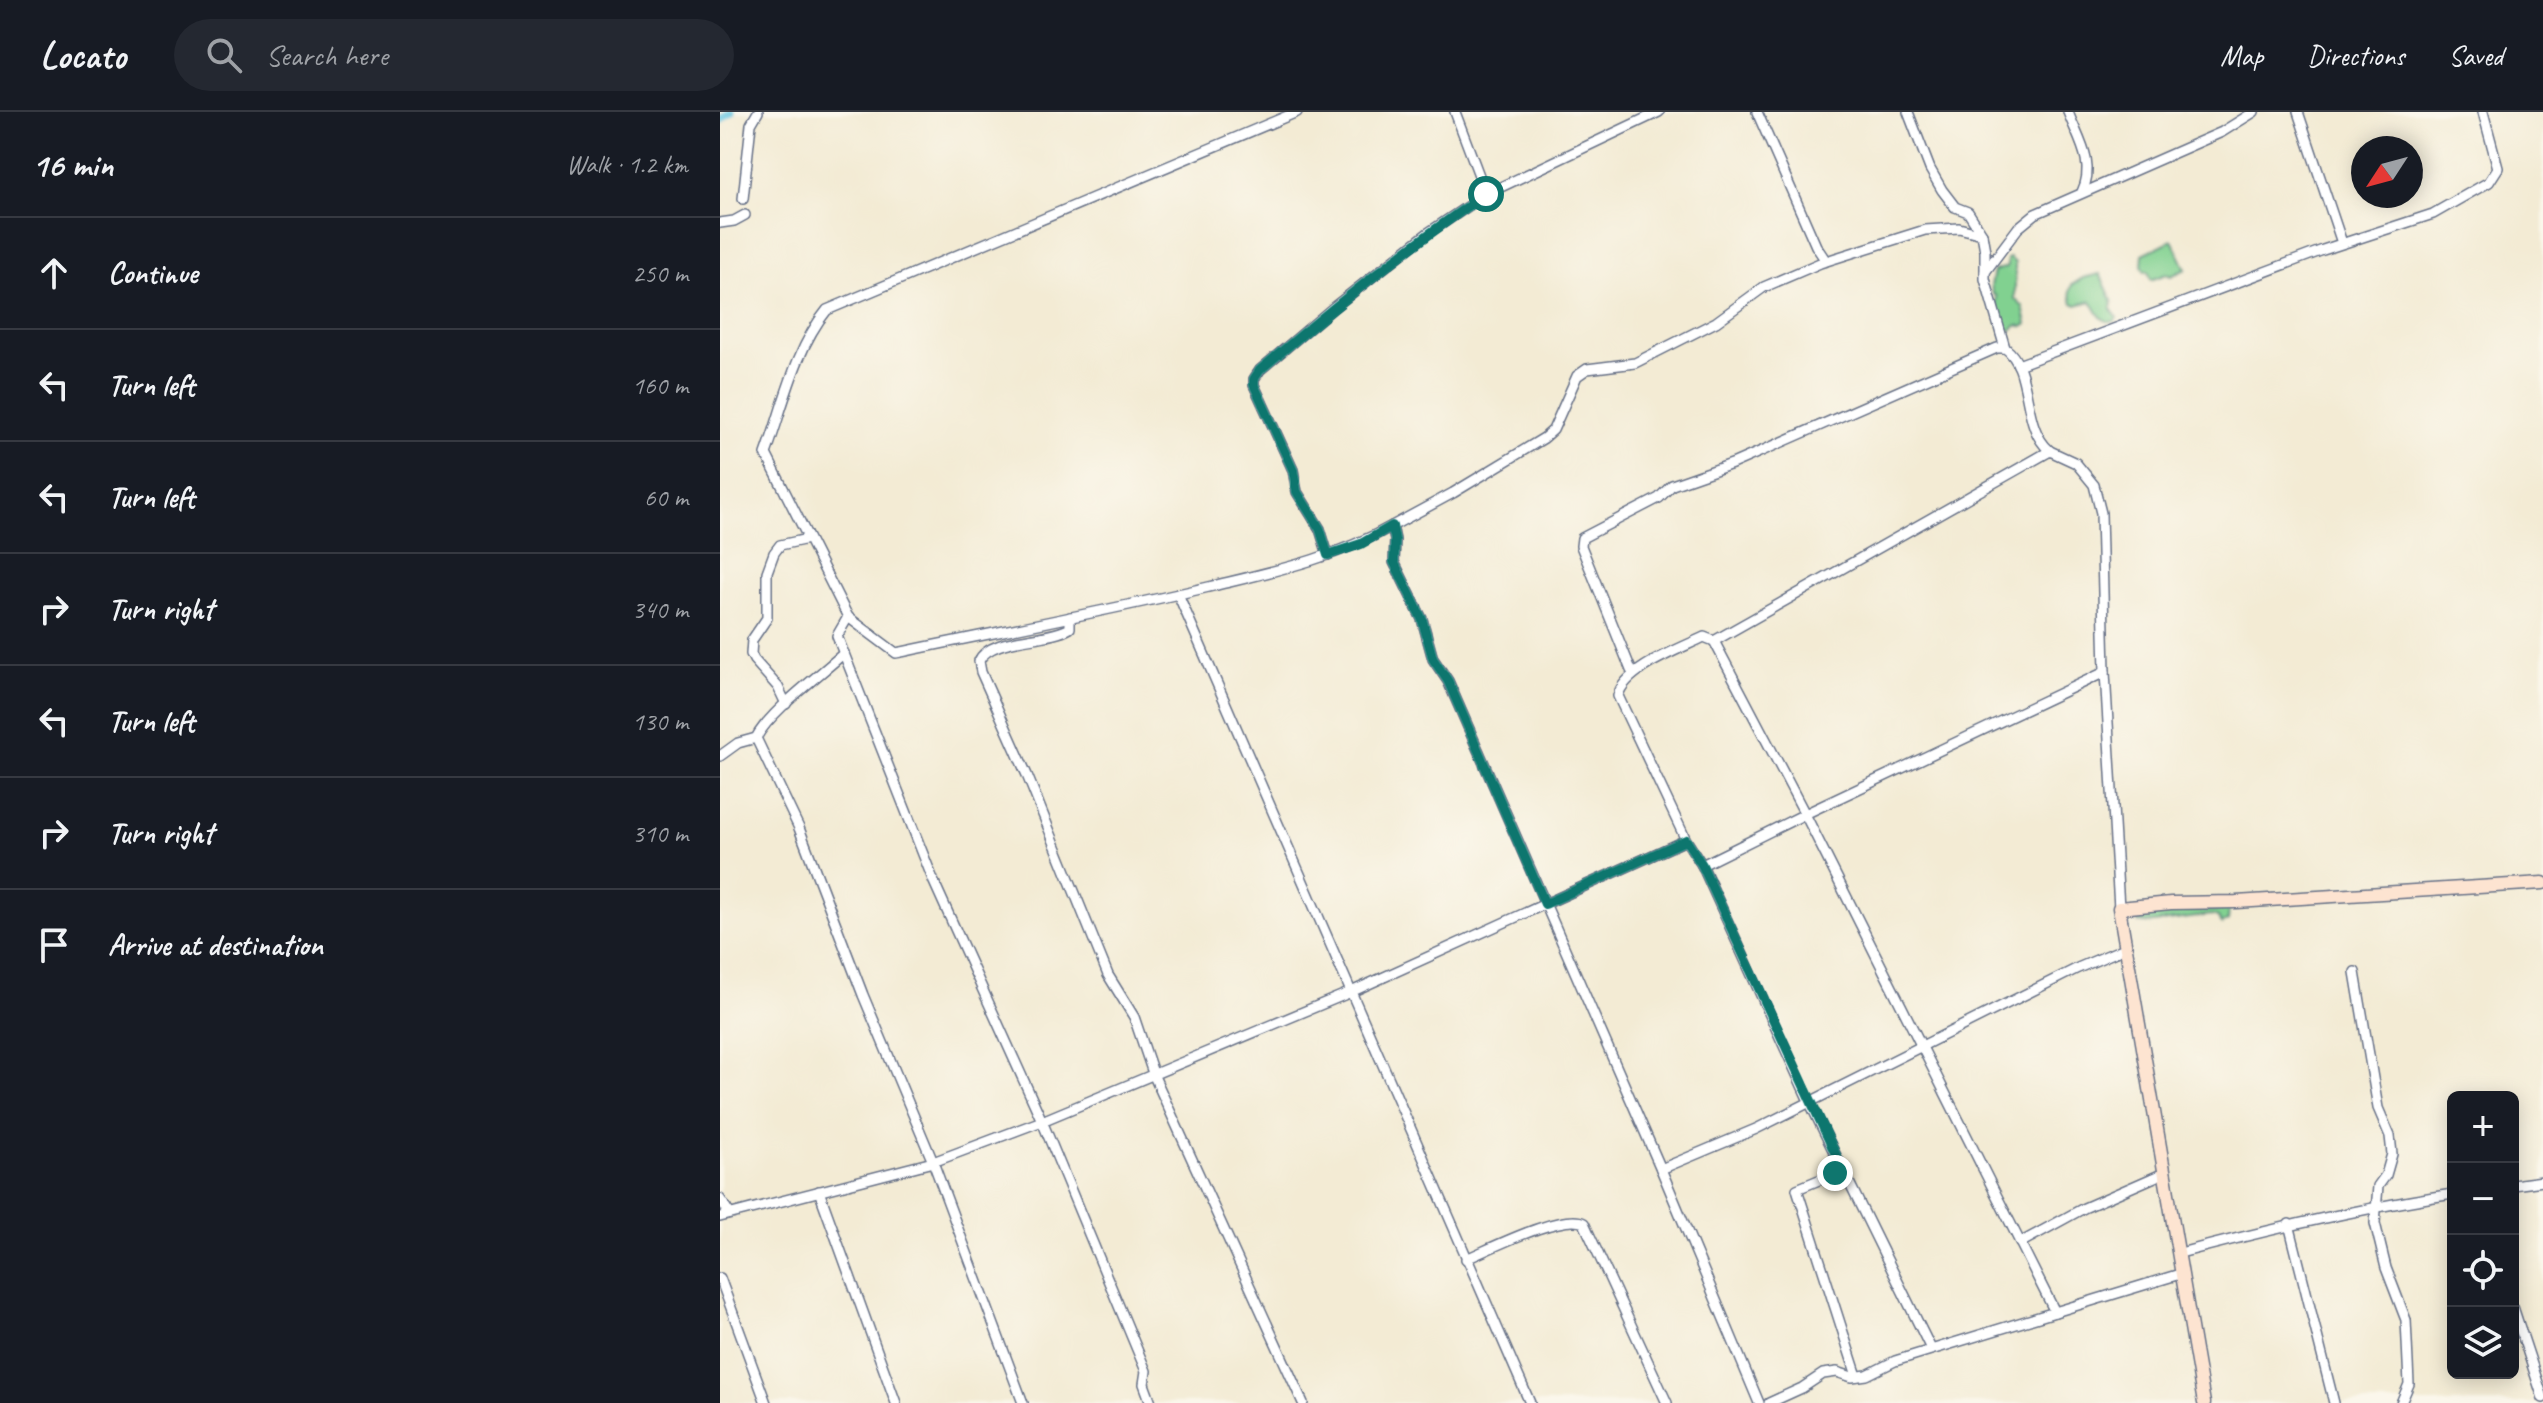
<!DOCTYPE html>
<html lang="en">
<head>
<meta charset="utf-8">
<style>
  body { margin:0; font-family:Caveat,sans-serif; background:#242831; color:#f1f3f6 }
  .controls { position:absolute; right:24px; bottom:24px; display:grid; overflow:hidden; border-radius:12px; box-shadow:0 4px 20px #0003 }
  .controls button { width:72px; height:72px; display:grid; place-items:center; padding:0; border:0; border-bottom:2px solid #363941; background:#171b24; color:#f1f3f6; font:40px sans-serif }
  .compass { position:absolute; left:1631px; top:24px; width:72px; height:72px; border-radius:50%; background:#171b24; box-shadow:0 4px 20px #0003; rotate:234deg }
  .stop { position:absolute; width:24px; height:24px; margin:-18px; border:6px solid #0f766e; border-radius:50%; background:#fff }
  .stop.end { background:#0f766e; border-color:#fff; box-shadow:0 2px 8px #0008 }
  .list { margin:0; padding:0; list-style:none }
  h2 { display:flex; justify-content:space-between; align-items:center; height:104px; margin:0; padding:0 32px; font-size:34px }
  h2 small { font-size:26px; font-weight:400; color:#9ea1a6 }
  .list li { display:grid; grid-template-columns:52px 1fr auto; gap:24px; align-items:center; box-sizing:border-box; height:112px; padding:0 32px; border-top:2px solid #363941 }
  .list b { display:block; font-size:30px; white-space:nowrap }
  .list em { font-size:26px; font-style:normal; color:#9ea1a6 }
  .icon { flex:none; width:44px; height:44px; fill:none; stroke:currentColor; stroke-width:2; stroke-linecap:round; stroke-linejoin:round }
  .map { position:relative; flex:none; width:1823px; height:1291px; overflow:hidden }
  header { display:flex; align-items:center; gap:48px; box-sizing:border-box; height:112px; padding:0 40px; background:#171b24; border-bottom:2px solid #363941 }
  header strong { font-size:38px }
  nav { display:flex; gap:44px; margin-inline-start:auto; font-size:28px }
  .search { width:560px; height:72px; background:#242831; display:flex; align-items:center; gap:20px; box-sizing:border-box; padding:0 28px; border-radius:44px; color:#9ea1a6; font-size:30px }
  main { display:flex }
  aside { flex:1; background:#171b24 }
  .map>svg:first-child { display:block }
  .green { fill:#81d190; stroke:#4e8077; stroke-width:2 }
  .lines { fill:none; stroke-linecap:round; stroke-linejoin:round }
  .canal { stroke:#62c4e0; stroke-width:8 }
  .street-casing { stroke:#677187; stroke-width:12 }
  .secondary-casing { stroke:#677187; stroke-width:15 }
  .street { stroke:#fff; stroke-width:9 }
  .secondary { stroke:#fde4d1; stroke-width:12 }
  .route { stroke:#0f766e; stroke-width:10 }
</style>
</head>
<body>
<header>
<strong>Locato</strong>
<div class="search"><svg class="icon" aria-label="search" viewBox="0 0 24 24"><circle cx="10" cy="10" r="6"/><path d="M15 15l6 6"/></svg>Search here</div>
<nav><a>Map</a><a>Directions</a><a>Saved</a></nav>
</header>
<main>
<aside>
<h2>16 min<small>Walk · 1.2 km</small></h2>
<ul class="list">
<li><svg class="icon" aria-label="ahead" viewBox="0 0 24 24"><path d="M12 20V5M6 11l6-6 6 6"/></svg><div><b>Continue</b></div><em>250 m</em></li>
<li><svg class="icon" aria-label="left" viewBox="0 0 24 24"><path d="M17 20v-9H6M10 6l-5 5 5 5"/></svg><div><b>Turn left</b></div><em>160 m</em></li>
<li><svg class="icon" aria-label="left" viewBox="0 0 24 24"><path d="M17 20v-9H6M10 6l-5 5 5 5"/></svg><div><b>Turn left</b></div><em>60 m</em></li>
<li><svg class="icon" aria-label="right" viewBox="0 0 24 24"><path d="M7 20v-9h11M14 6l5 5-5 5"/></svg><div><b>Turn right</b></div><em>340 m</em></li>
<li><svg class="icon" aria-label="left" viewBox="0 0 24 24"><path d="M17 20v-9H6M10 6l-5 5 5 5"/></svg><div><b>Turn left</b></div><em>130 m</em></li>
<li><svg class="icon" aria-label="right" viewBox="0 0 24 24"><path d="M7 20v-9h11M14 6l5 5-5 5"/></svg><div><b>Turn right</b></div><em>310 m</em></li>
<li><svg class="icon" aria-label="arrive" viewBox="0 0 24 24"><path d="M6 21V4h12l-3 4 3 4H6"/></svg><div><b>Arrive at destination</b></div></li>
</ul>
</aside>
<div class="map">
<svg width="1823" height="1291" viewBox="0 0 1823 1291">
  <rect width="100%" height="100%" fill="#fbf7ec"/>
  <filter id="ink" filterUnits="userSpaceOnUse"><feTurbulence type="fractalNoise" baseFrequency=".0125" numOctaves="2"/><feDisplacementMap in="SourceGraphic" scale="16" xChannelSelector="R" yChannelSelector="G"/><feConvolveMatrix kernelMatrix="1 2 1 2 8 2 1 2 1" color-interpolation-filters="sRGB"/></filter>
  <filter id="wash" filterUnits="userSpaceOnUse"><feTurbulence type="fractalNoise" baseFrequency=".006" numOctaves="4" result="noise"/><feDisplacementMap in="SourceGraphic" scale="32" xChannelSelector="R" yChannelSelector="G"/><feGaussianBlur stdDeviation="1.8" result="paint"/><feColorMatrix in="noise" values="0 0 0 0 0 0 0 0 0 0 0 0 0 0 0 0 0 1.4 0 .05"/><feComposite in="paint" operator="in"/></filter>
  <g filter="url(#wash)">
    <rect width="100%" height="100%" fill="#f3ebd4"/>
    <g class="green">
      <path d="M1452 128 1466 157 1451 164 1446 162 1431 168 1428 159 1425 160 1422 153 1423 142Z"/>
      <path d="M1290 146 1295 151V187L1303 195 1307 212 1303 215 1298 213 1285 223 1276 191 1277 184 1273 182 1271 174 1274 159 1287 155V147Z"/>
      <path d="M1380 162 1393 190 1391 197 1397 205 1395 209C1381 212 1378 200 1371 189L1357 193 1353 191 1350 179 1352 173 1363 166Z"/>
      <path d="M1509 794 1508 809 1501 812 1498 805 1492 803 1426 812 1419 811 1415 805 1424 799 1501 798Z"/>
    </g>
    <g class="lines">
      <path class="canal" d="M0 9 11 0"/>
    </g>
  </g>
  <g filter="url(#ink)">
    <g class="lines">
      <defs>
        <g id="street">
          <path d="M577 0 107 198C75 237 63 295 46 342L128 505 176 541C281 519 388 499 493 474 555 459 616 446 672 414L675 428 674 450 702 507 713 547 728 569 941 1057 1039 1291"/>
          <path d="M735 0 766 82"/>
          <path d="M1037 0 1096 134 1106 149"/>
          <path d="M1188 0 1210 57 1222 78 1235 95 1248 100 1262 122"/>
          <path d="M1348 0C1358 27 1376 51 1362 80"/>
          <path d="M1578 0 1622 131"/>
          <path d="M23 87 31 12 38 0"/>
          <path d="M0 111 14 109 25 103"/>
          <path d="M1265 160 1298 116 1315 102 1502 20 1534 0"/>
          <path d="M1298 253 1603 138 1713 102 1769 70 1778 56 1763 0"/>
          <path d="M672 414 733 381 824 326 833 318 857 264 867 257 915 251 996 210 1044 175 1100 151 1205 118 1239 116 1262 122 1265 139V167L1285 236"/>
          <path d="M608 443 600 417 577 380 573 358 534 273V267L540 258 614 195 708 121 766 82 939 0"/>
          <path d="M458 482 810 1291"/>
          <path d="M128 505 117 524 214 770 322 1009 426 1259 424 1272 431 1291"/>
          <path d="M350 505V516C327 530 270 524 259 549L261 560 307 663 388 863 414 905 434 964 583 1291"/>
          <path d="M911 558 861 434 862 426 939 386 952 373 1012 352 1277 236H1285C1314 257 1300 314 1330 339"/>
          <path d="M1385 560 1085 702 1335 1200 1460 1162"/>
          <path d="M66 592 58 575 34 548 31 542 32 528 47 506V460L54 441 60 433 88 427"/>
          <path d="M36 626 79 716 143 883 213 1050 303 1291"/>
          <path d="M0 644 18 631 36 626C51 598 99 564 124 541"/>
          <path d="M966 728 898 584C904 557 960 537 984 525L994 529"/>
          <path d="M982 753 1089 989 1211 1237"/>
          <path d="M1635 860 1658 996 1670 1024 1672 1042 1666 1063 1658 1074 1655 1111 1666 1156 1686 1208 1689 1272 1681 1291"/>
          <path d="M941 1057 1036 1017 1358 856 1405 836"/>
          <path d="M1123 1058 1077 1077 1137 1264"/>
          <path d="M1793 1073 1823 1069"/>
          <path d="M99 1079 176 1291"/>
          <path d="M0 1087 10 1102"/>
          <path d="M0 1105 213 1050 322 1009 631 880 966 728 982 753 1085 702 994 529 1330 339 1356 351 1374 373 1381 401 1385 560 1399 796"/>
          <path d="M1569 1112 1614 1291"/>
          <path d="M1300 1131 1364 1096 1444 1061"/>
          <path d="M1460 1141C1551 1117 1640 1096 1733 1082"/>
          <path d="M746 1147C770 1137 842 1100 864 1111L947 1291"/>
          <path d="M0 1166 46 1291"/>
          <path d="M1793 1195 1823 1286"/>
          <path d="M1049 1291 1082 1276 1103 1262 1117 1260 1132 1265 1147 1263 1175 1249 1335 1200"/>
        </g>
        <path id="secondary" d="M1484 1291 1399 796 1451 791 1516 790 1823 771"/>
      </defs>
      <use href="#street" class="street-casing"/>
      <use href="#secondary" class="secondary-casing"/>
      <use href="#street" class="street"/>
      <use href="#secondary" class="secondary"/>
    </g>
  </g>
  <g class="lines" filter="url(#ink)">
    <path class="route" d="M766 82C686 136 613 196 540 258L534 267V273L573 358 577 380 600 417 608 443 641 432 672 414 675 428 674 450 702 507 713 547 728 569 825 792 966 728 982 753 1123 1058 1115 1061"/>
  </g>
</svg>
<div class="controls">
<button>+</button>
<button>−</button>
<button><svg class="icon" aria-label="locate" viewBox="0 0 24 24"><circle cx="12" cy="12" r="6"/><path d="M12 2v4M12 18v4M2 12h4M18 12h4"/></svg></button>
<button><svg class="icon" aria-label="layers" viewBox="0 0 24 24"><path d="M12 4l9 5-9 5-9-5zM3 14l9 5 9-5"/></svg></button>
</div>
<svg class="compass" viewBox="-18 -18 36 36"><path d="M0-13l5 13h-10z" fill="#e53935"/><path d="M0 13l5-13h-10z" fill="#9ea1a6"/></svg>
<div class="stop" style="left:766px;top:82px"></div>
<div class="stop end" style="left:1115px;top:1061px"></div>
</div>
</main>
</body>
</html>
